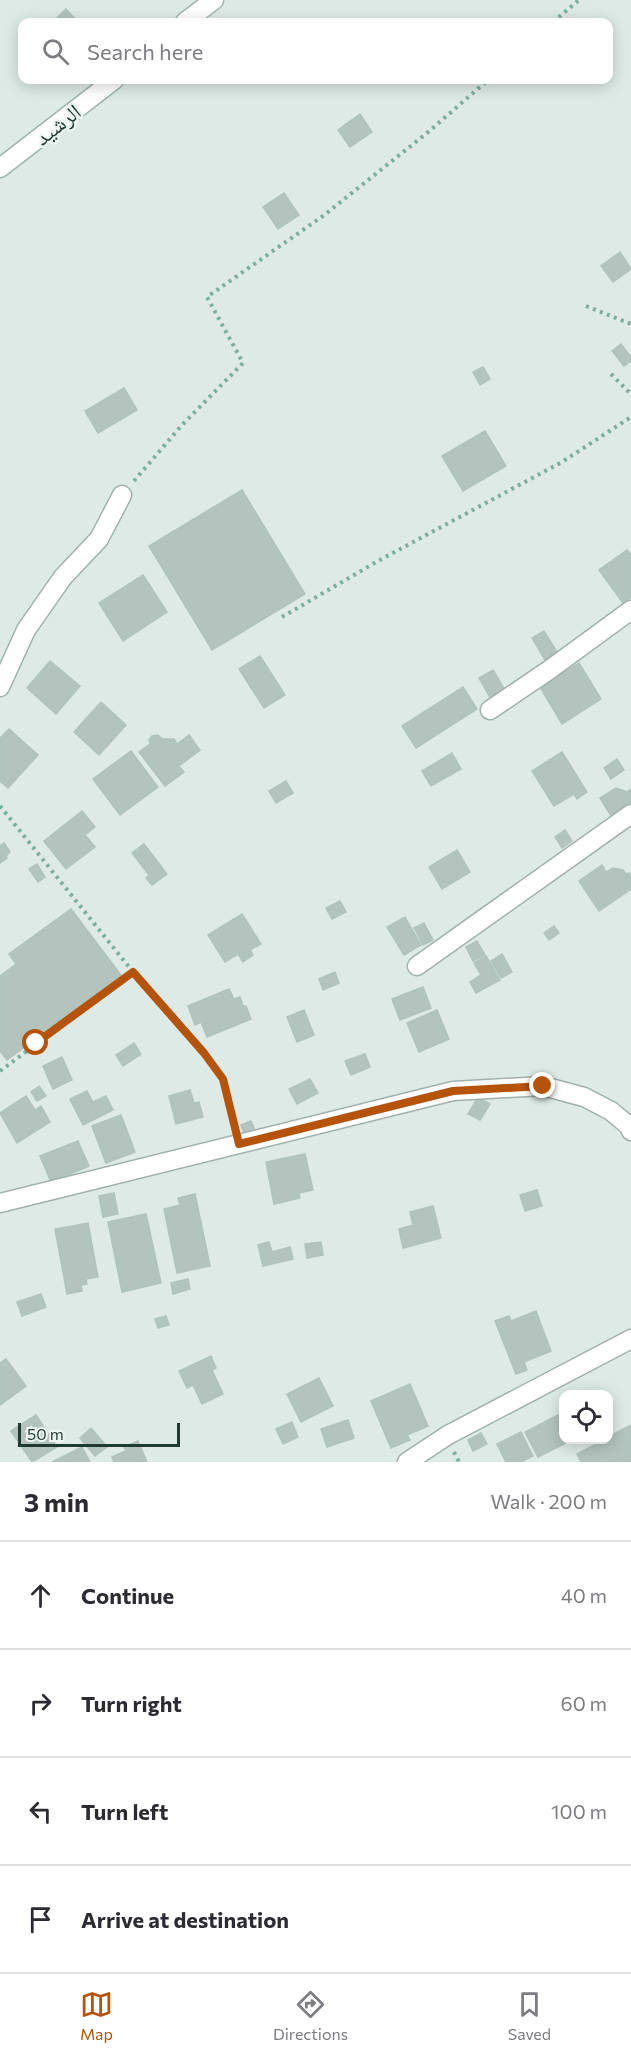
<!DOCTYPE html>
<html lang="en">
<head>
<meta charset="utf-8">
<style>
  body { margin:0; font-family:Commissioner,"Noto Naskh Arabic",sans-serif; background:#f2f2f3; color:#2b2b33 }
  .controls { position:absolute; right:18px; bottom:18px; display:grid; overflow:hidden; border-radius:12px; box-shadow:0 3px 15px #0003 }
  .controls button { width:54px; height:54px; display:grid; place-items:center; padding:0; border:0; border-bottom:2px solid #e1e1e2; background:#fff; color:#2b2b33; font:30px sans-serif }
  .scale { position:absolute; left:18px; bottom:15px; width:162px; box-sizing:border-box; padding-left:6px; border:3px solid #1f3933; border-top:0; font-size:16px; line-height:21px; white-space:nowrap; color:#1f3933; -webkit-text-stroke:4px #eef6f2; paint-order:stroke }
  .stop { position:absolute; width:18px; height:18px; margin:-14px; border:4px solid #b45309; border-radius:50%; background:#fff }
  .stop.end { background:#b45309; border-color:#fff; box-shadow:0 2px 6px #0008 }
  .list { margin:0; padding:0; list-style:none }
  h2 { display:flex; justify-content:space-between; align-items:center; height:78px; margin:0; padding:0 24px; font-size:26px }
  h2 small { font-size:20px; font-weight:400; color:#7c7c81 }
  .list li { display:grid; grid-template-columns:39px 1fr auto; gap:18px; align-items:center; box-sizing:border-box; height:108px; padding:0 24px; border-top:2px solid #e1e1e2 }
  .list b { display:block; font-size:22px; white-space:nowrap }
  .list em { font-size:20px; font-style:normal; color:#7c7c81 }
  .icon { flex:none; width:33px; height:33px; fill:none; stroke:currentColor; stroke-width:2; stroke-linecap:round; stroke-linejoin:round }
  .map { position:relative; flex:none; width:631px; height:1462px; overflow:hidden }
  .search { position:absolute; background:#fff; box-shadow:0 3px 15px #0003; left:18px; right:18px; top:18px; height:66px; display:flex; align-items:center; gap:15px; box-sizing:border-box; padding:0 21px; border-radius:12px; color:#7c7c81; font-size:22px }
  .sheet { height:510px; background:#fff }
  nav { display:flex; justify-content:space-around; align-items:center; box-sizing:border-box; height:84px; border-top:2px solid #e1e1e2; background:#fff; font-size:16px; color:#7c7c81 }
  nav a { display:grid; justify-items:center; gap:3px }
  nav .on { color:#b45309 }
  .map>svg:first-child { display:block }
  .building { fill:#b3c4be; stroke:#b0c3bc; stroke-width:1.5 }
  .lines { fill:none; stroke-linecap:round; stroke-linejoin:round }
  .minor-casing { stroke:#a0b1ac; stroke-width:21 }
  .secondary-casing { stroke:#9cb5ad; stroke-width:21 }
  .path { stroke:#7daea1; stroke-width:4; stroke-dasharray:3 4.5; stroke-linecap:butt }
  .minor { stroke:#fff; stroke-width:18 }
  .secondary { stroke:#fff; stroke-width:18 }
  .route { stroke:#b45309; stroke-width:8 }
  .labels { text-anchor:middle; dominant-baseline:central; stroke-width:5; stroke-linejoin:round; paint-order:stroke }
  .street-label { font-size:22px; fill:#1f3933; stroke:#eef6f2 }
</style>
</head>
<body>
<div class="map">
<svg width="631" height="1462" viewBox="0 0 631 1462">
  <rect width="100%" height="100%" fill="#ddeae5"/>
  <g class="building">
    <path d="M66 9 77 21 76 22H55L54 21Z"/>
    <path d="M360 114 372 132 350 147 338 130Z"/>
    <path d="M284 193 299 215 278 229 263 207Z"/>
    <path d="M620 252 631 269 613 282 601 266Z"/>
    <path d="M621 344 631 357V361L624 366 612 351Z"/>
    <path d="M483 367 490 379 480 385 473 372Z"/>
    <path d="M124 388 137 410 98 433 85 411Z"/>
    <path d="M485 431 506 466 463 491 442 456Z"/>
    <path d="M242 490 305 594 212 650 149 546Z"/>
    <path d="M627 550 631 555V597L623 603 599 570Z"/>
    <path d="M143 575 167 612 123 641 99 603Z"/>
    <path d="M544 631 557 652 545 660 532 638Z"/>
    <path d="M260 656 285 695 264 708 239 669Z"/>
    <path d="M50 661 80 686 56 714 27 688Z"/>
    <path d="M579 663 601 699 562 724 540 687Z"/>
    <path d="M493 670 506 692 492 701 479 678Z"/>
    <path d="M463 687 477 709 416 748 402 726Z"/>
    <path d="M101 702 126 725 99 755 74 732Z"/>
    <path d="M9 729 38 755 8 788 0 781V738Z"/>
    <path d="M158 735 162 739H174L177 744 189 735 200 750 179 766 184 772 165 786 139 752 150 744 149 740 152 736Z"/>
    <path d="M131 751 158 787 120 815 93 779Z"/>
    <path d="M562 752 587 792 577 799 574 794 554 806 532 771Z"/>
    <path d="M452 753 461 769 431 786 422 771Z"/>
    <path d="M617 759 624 770 611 779 604 768Z"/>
    <path d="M286 781 293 793 276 803 269 791Z"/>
    <path d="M616 788 627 792 631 789V808L613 819 600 798Z"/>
    <path d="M82 811 95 827 85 835 95 847 66 869 44 841Z"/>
    <path d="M565 830 572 841 562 848 555 837Z"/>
    <path d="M4 843 10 852 6 856 7 858 0 863V846Z"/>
    <path d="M144 844 167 874 152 885 146 878 149 875 132 853Z"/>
    <path d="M457 850 470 872 442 889 429 867Z"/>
    <path d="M37 864 45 877 38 882 29 869Z"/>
    <path d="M602 865 606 872 613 868 623 870 626 874 629 873 631 876V889L599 911 579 881Z"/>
    <path d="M340 901 346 912 332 919 326 908Z"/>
    <path d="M71 909 121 975 7 1060 0 1051V976L16 964 9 954Z"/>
    <path d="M242 914 261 944 250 950 253 955 243 962 238 954 225 962 208 935Z"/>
    <path d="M405 917 421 945 404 955 387 927Z"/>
    <path d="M424 923 433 940 423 945 414 928Z"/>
    <path d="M554 926 559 933 549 940 544 933Z"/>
    <path d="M477 941 485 955 473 961 466 947Z"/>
    <path d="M502 954 512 972 501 978 491 961Z"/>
    <path d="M486 956 500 980 476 993 470 982 481 975 474 963Z"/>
    <path d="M335 972 339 983 323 990 319 979Z"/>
    <path d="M423 987 431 1008 400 1020 392 999Z"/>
    <path d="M229 989 234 999 240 997 243 1006H246L251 1019 207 1037 201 1022 195 1025 188 1006Z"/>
    <path d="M304 1010 314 1035 297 1042 287 1017Z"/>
    <path d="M437 1010 449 1039 419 1052 407 1023Z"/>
    <path d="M134 1043 141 1054 123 1066 116 1055Z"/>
    <path d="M365 1054 370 1067 351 1075 345 1061Z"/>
    <path d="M62 1057 72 1080 53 1089 43 1066Z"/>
    <path d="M310 1079 318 1093 297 1104 289 1089Z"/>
    <path d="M39 1086 46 1096 37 1101 31 1092Z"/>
    <path d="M190 1090 194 1103 199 1102 203 1117 176 1124 169 1096Z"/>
    <path d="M87 1091 93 1102 106 1096 113 1110 83 1125 70 1099Z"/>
    <path d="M26 1096 35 1110 41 1106 50 1122 17 1143 0 1113Z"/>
    <path d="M478 1097 490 1104 480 1120 468 1114Z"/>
    <path d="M121 1115 135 1152 106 1163 92 1126Z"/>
    <path d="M251 1121 255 1130 244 1134 241 1125Z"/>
    <path d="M78 1141 89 1166 51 1182 40 1156Z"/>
    <path d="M305 1154 313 1190 299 1193 300 1198 274 1204 266 1162Z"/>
    <path d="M537 1190 542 1206 525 1211 520 1195Z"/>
    <path d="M114 1193 118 1214 103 1217 99 1196Z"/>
    <path d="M195 1194 210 1266 177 1273 164 1209 180 1205 178 1198Z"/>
    <path d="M433 1206 441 1238 403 1248 399 1229 413 1225 410 1212Z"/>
    <path d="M146 1214 161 1283 122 1292 108 1222Z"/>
    <path d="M88 1223 98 1277 86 1279 87 1284 81 1285 82 1291 67 1294 55 1229Z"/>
    <path d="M269 1242 272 1252 290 1247 293 1259 263 1266 258 1245Z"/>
    <path d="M321 1242 323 1255 307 1258 305 1244Z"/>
    <path d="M188 1279 190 1289 173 1294 171 1283Z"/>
    <path d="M41 1294 46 1307 22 1316 17 1302Z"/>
    <path d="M536 1311 551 1351 524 1362 527 1370 516 1374 495 1321 509 1316 511 1321Z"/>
    <path d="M166 1316 169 1325 158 1328 155 1319Z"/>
    <path d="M211 1356 216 1368 212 1370 223 1394 202 1404 193 1385 187 1388 179 1371Z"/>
    <path d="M6 1359 26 1386 0 1405V1363Z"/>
    <path d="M319 1378 333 1406 301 1422 287 1394Z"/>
    <path d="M410 1384 428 1426 407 1435 410 1440 391 1448 371 1401Z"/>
    <path d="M560 1414 564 1421V1440H572L538 1457 525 1432Z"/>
    <path d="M36 1415 57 1447 32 1462 11 1431Z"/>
    <path d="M348 1420 354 1438 327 1447 321 1429Z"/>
    <path d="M292 1422 298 1437 283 1444 276 1429Z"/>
    <path d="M631 1425V1462H581L577 1454 604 1440H608V1437Z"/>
    <path d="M91 1428 107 1447 95 1456 80 1438Z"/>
    <path d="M521 1432 533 1456 521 1462H506L497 1444Z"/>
    <path d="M481 1433 487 1444 473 1451 468 1440Z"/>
    <path d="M138 1441 147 1462H114L112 1457 126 1451 124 1447Z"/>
    <path d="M82 1447 90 1462H52Z"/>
  </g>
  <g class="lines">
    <defs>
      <g id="minor">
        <path d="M0 687 26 630 63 577 99 539 122 495"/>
        <path d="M490 710 549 670 631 610"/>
        <path d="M417 966 631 814"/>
        <path d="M0 1203 453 1091 543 1086 584 1097 611 1111 629 1126 631 1131"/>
        <path d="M407 1462 448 1435 631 1339"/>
      </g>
      <g id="secondary">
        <path d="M185 22 214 0"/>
        <path d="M0 168 114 80"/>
      </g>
    </defs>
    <use href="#minor" class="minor-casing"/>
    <use href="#secondary" class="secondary-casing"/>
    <g class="path">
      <path d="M553 22 579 0"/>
      <path d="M586 306 631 324"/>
      <path d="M611 374 631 394"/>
      <path d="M134 481 182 425 243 363 207 297 323 216 427 133 488 80"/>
      <path d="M282 617 378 561 562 462 631 417"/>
      <path d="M0 806 133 972 204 1053 223 1079 234 1126"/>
      <path d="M0 1071 133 972"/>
      <path d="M454 1452 459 1462"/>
    </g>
    <use href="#minor" class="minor"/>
    <use href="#secondary" class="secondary"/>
  </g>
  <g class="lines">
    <path class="route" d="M36 1043 133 972 204 1053 223 1079 239 1144 453 1091 543 1086"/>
  </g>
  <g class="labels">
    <g class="street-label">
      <text transform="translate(57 124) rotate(-38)">الرشيد</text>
    </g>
  </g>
</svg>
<div class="controls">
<button><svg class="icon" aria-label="locate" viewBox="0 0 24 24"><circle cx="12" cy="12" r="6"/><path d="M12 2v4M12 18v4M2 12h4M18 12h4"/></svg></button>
</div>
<div class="scale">50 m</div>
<div class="stop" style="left:36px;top:1043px"></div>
<div class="stop end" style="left:543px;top:1086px"></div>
<div class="search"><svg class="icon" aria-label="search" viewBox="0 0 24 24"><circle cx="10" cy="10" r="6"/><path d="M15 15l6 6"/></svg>Search here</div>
</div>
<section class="sheet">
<h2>3 min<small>Walk · 200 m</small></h2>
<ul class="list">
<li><svg class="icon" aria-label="ahead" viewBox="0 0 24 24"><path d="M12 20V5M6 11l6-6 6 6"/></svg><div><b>Continue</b></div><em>40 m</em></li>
<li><svg class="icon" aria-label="right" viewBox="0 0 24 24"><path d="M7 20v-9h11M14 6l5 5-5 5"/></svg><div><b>Turn right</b></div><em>60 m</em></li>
<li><svg class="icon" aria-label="left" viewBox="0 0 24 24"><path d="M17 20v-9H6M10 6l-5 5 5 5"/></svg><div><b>Turn left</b></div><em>100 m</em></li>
<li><svg class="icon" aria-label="arrive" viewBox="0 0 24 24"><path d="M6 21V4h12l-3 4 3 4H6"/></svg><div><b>Arrive at destination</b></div></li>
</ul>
</section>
<nav>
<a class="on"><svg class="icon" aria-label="map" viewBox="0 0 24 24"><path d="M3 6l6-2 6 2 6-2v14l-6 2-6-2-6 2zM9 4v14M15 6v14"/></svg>Map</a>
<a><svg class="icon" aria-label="directions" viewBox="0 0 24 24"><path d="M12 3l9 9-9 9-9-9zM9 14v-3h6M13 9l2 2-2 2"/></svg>Directions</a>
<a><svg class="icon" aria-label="saved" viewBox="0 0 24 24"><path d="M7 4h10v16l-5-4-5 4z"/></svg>Saved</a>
</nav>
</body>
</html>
